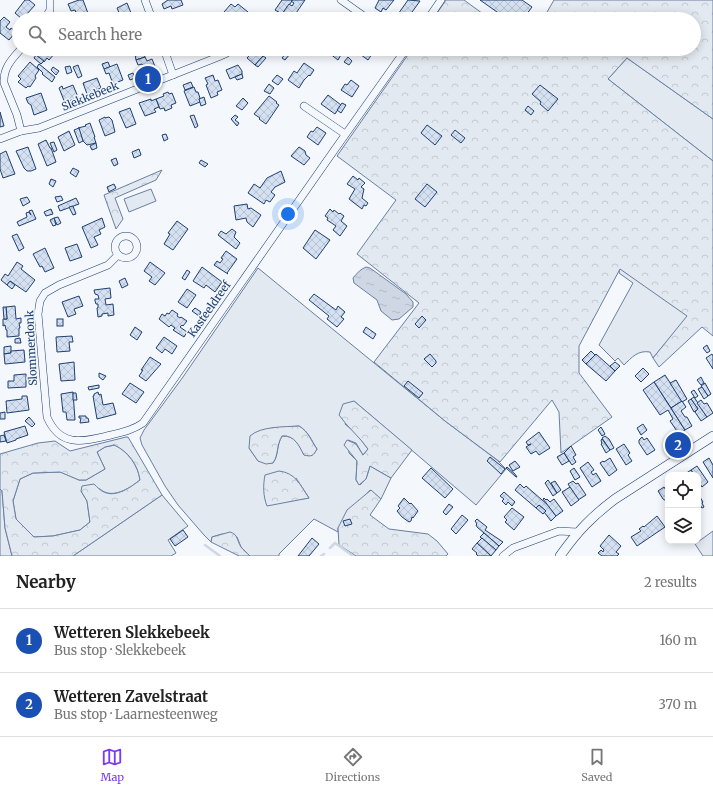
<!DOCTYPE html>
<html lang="en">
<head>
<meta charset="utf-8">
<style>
  body { margin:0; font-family:Merriweather,serif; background:#f6f6f6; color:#222 }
  .controls { position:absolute; right:12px; bottom:12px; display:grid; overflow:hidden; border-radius:8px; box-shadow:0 2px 10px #0003 }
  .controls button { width:36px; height:36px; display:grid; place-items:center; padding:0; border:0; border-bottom:1px solid #e0e0e0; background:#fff; color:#222; font:20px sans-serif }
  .you { position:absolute; left:288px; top:214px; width:14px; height:14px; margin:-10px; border:3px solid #fff; border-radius:50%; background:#1a73e8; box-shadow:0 0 0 6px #1a73e833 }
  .badge { display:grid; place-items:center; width:26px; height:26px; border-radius:50%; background:#7c3aed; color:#fff; font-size:13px; font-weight:700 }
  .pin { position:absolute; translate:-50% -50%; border:2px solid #fff; box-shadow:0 1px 4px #0006 }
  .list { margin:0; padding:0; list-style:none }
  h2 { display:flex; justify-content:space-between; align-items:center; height:52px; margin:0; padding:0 16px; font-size:17px }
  h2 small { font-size:13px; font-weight:400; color:#767676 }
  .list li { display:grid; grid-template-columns:26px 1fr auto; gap:12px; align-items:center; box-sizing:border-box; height:64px; padding:0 16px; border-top:1px solid #e0e0e0 }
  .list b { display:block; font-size:15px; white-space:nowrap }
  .list p { margin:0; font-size:13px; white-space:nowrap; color:#767676 }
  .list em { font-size:13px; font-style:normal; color:#767676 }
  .icon { flex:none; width:22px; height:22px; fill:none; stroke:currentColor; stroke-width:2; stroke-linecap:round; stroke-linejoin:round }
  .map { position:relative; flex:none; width:713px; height:556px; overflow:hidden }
  .search { position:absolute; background:#fff; box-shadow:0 2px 10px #0003; left:12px; right:12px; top:12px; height:44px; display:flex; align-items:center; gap:10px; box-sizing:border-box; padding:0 14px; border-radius:22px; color:#767676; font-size:15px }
  .sheet { height:180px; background:#fff }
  nav { display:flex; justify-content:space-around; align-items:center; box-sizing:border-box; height:56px; border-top:1px solid #e0e0e0; background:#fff; font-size:11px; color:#767676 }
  nav a { display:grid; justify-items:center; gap:2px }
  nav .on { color:#7c3aed }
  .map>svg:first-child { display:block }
  .grass { fill:#e3e9f0; stroke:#687fa3; fill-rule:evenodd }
  .forest { fill:url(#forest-crowns); stroke:#687fa3; fill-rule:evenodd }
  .water { fill:url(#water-ripples); stroke:#687fa3 }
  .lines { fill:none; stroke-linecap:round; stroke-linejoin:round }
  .stream { stroke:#cfd7e4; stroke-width:2.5 }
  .building { fill:url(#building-cross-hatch); stroke:#1d3f73 }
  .minor-casing { stroke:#1d3f73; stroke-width:8 }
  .tertiary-casing { stroke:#1d3f73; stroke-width:10 }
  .minor { stroke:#f4f7fb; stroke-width:7 }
  .tertiary { stroke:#f4f7fb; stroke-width:9 }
  .labels { text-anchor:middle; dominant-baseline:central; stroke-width:3; stroke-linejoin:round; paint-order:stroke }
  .street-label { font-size:11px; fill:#1d3f73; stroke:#f4f7fb }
</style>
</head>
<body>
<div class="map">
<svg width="713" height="556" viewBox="0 0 713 556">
  <defs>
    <pattern id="forest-crowns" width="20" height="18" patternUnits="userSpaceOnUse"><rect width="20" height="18" fill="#e3e9f0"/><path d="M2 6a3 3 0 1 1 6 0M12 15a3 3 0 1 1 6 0" fill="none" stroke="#c2c9d1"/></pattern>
    <pattern id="water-ripples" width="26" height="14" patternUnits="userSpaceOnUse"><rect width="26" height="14" fill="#cfd7e4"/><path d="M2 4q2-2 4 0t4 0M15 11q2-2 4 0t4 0" fill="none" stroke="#b1bac7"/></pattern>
    <pattern id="building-cross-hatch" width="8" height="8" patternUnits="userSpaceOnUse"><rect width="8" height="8" fill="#d5e0f0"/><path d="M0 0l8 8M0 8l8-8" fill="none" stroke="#b6c1d1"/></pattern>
  </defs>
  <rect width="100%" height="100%" fill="#f4f7fb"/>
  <g class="grass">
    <path d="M627 58 713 119V161L608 79Z"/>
    <path d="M151 189 156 201 129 212 124 199Z"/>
    <path d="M258 268 445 421 497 460 506 469 476 505 354 401 345 424 357 434 368 449 363 455 356 443 348 440 349 453 357 461 356 480 360 485 366 479 370 466 391 478 381 499 370 490 338 528V532L314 519 279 554V556H250L241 547 237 537 222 534 212 537 211 542 204 535 178 505 165 486 142 445 140 438 144 430 183 377ZM299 426C309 432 311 440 317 449 313 456 312 456 304 455 299 445 295 435 282 436 276 446 279 455 273 463L258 461 249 448 276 428ZM296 478 309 498 288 501Z"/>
    <path d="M620 268 688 316 653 358 650 352C638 350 632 357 624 365L618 358 615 361 599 345 633 283 619 273Z"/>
    <path d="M115 445C128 452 138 465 140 480 130 488 112 500 100 489L81 491 87 501 90 522 80 530 53 536 34 537 16 519 13 501 20 479 33 473 61 472 79 480H86L105 469 97 452 105 447Z"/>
    <path d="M0 489 2 491 5 528 12 556H0Z"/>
    <path d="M162 495 188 526 168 540 176 553 171 556H73Z"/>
    <path d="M713 531V556H703L695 544Z"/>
  </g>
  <g class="forest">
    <path d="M446 0H464L490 19H433Z"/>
    <path d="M554 0H713V119L627 58 608 79 713 161V336L702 327 659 367 653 358 687 316 620 269 579 346V373L612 417 561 453 559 412 552 400 500 462 445 421 374 362 419 303 357 254 396 200 337 156 412 49H694V19H543Z"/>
    <path d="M162 170 156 180 115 198 123 219 116 229 104 195Z"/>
    <path d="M354 401 412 450 391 478 370 466 366 479 359 485 356 480 357 461 344 445 347 440 356 444 363 455 368 449C359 436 348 428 339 415L343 404Z"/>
    <path d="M299 426C309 432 311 441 317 449 313 456 312 457 304 455 299 446 295 435 282 436 276 446 279 454 273 463L266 464 258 461 249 448 250 436C261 426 284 427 299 426Z"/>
    <path d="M126 437H128L162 495 73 556H12L5 528 2 491 0 489V454L38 443 55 441 70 451ZM114 445C128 451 138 465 140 480 131 487 116 498 104 492 101 491 97 487 94 484L82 486 81 491 87 501 90 522 80 530 53 536 34 537 16 519 13 501 20 479 33 473 60 472 79 480H86L105 469 97 452 105 447Z"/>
    <path d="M279 471C296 473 300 485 309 498L267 506C263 496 263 485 265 475Z"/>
    <path d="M371 490 381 499 370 515 389 529 428 534 437 541 448 554 446 556H356L339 545 338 528 347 510Z"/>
    <path d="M230 532C238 534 237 541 241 547 243 550 247 553 250 556H239L211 542 212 537Z"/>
  </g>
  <path class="water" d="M366 267 370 268 406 294 413 302V307L399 319 392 320 381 311 377 300 354 283 353 278C357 273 361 269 366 267Z"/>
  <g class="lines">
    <g class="stream">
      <path d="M205 545 220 556"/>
      <path d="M330 548 335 543 353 556"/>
      <path d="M321 556 324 554"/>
    </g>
  </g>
  <g class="building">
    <path d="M25 0H29L35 5 27 14 29 16 27 19H22L15 13Z"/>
    <path d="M79 0H83L89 16 81 19H78L75 10 71 11 68 4Z"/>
    <path d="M168 0H181L183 5 172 9 171 6 164 9 162 4Z"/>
    <path d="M282 0H293L282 14 275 10Z"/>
    <path d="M293 0H305L292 19H285L286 17 282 14 289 4 292 6 294 3 291 1Z"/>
    <path d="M379 0H394L386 10 383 8 381 12 375 8Z"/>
    <path d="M408 0 420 1 407 19H399L396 17Z"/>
    <path d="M480 0H522L532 7 523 19H507Z"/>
    <path d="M127 3 131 13 128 14 130 19H120L119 17H121L117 8Z"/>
    <path d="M231 4 235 7 238 4 248 12 241 19H233L224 12Z"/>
    <path d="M224 12 233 19H226L221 15Z"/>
    <path d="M4 17 10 22 6 27 10 30 11 28 16 32 9 40 0 33V21Z"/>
    <path d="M40 49H51L55 53 49 60 47 58 44 62 36 55Z"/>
    <path d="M134 49H146V51L143 52 145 57 136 60Z"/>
    <path d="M186 49H198L199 51 188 55Z"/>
    <path d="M255 49H257L264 55 255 65 247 58Z"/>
    <path d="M313 49 320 52 318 55 312 51Z"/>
    <path d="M331 49H340L343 51 338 60 329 53Z"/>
    <path d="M353 49H370L368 51 372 54 368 60Z"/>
    <path d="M287 52 290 54 285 60 282 58Z"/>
    <path d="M36 55 44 61 41 64 34 58Z"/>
    <path d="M263 56 266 58 258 67 255 65Z"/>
    <path d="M145 57 147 61 152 59 156 69 146 73 142 64 138 65 136 60Z"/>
    <path d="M348 57 352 61 349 65 344 62Z"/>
    <path d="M30 62 39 70 35 76 36 78 30 87 28 86 26 88 18 82 21 79 18 76Z"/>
    <path d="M108 62 110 67 104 69 102 64Z"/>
    <path d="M304 63 314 70 310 76 309 75 304 80 299 88 288 80 294 71 297 73Z"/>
    <path d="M39 64 55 77 52 82 42 74 43 73 37 67Z"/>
    <path d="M117 64 123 80 113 84 109 73 106 74 104 69Z"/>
    <path d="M78 65 82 76 78 78 73 67Z"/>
    <path d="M238 65 242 71V74L230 79 226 70Z"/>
    <path d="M70 66 72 72 67 74 65 67Z"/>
    <path d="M53 67 59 71 56 75 51 70Z"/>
    <path d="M133 73 135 78 130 80 128 75Z"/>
    <path d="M242 74 243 78 237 80 235 77Z"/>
    <path d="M213 75 215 81 218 80 222 90 217 92 218 95 211 98 206 85 208 84 205 78Z"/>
    <path d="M277 75 283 79 278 85 272 81Z"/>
    <path d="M97 78 101 88 87 94 83 83Z"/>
    <path d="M351 80 359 86 352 97 341 90 345 84 347 85Z"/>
    <path d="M191 82 193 87 185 90 183 85Z"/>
    <path d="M269 84 274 88 270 94 264 91Z"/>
    <path d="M73 85 78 97 65 103 59 88 62 86 63 89Z"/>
    <path d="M540 85 558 99 548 111 540 104 541 102 532 94Z"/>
    <path d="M194 87 196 92H198L200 98 199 99 200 102 190 106 184 91Z"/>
    <path d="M168 92 169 94 172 93 176 103 171 105 172 108 165 111 164 108 160 109 156 99 164 96 163 94Z"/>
    <path d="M41 93 47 110 34 115 31 105 28 103 26 98Z"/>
    <path d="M328 95 341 105 335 114 321 104Z"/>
    <path d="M269 96 277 102 276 103 279 105 266 124 259 119 260 118 254 114Z"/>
    <path d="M204 97 206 104 201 106 199 99Z"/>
    <path d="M243 98 248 103 242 110 236 106Z"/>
    <path d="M151 99V101L156 99 159 107 154 109 156 112 145 116 139 103Z"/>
    <path d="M342 103 346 105 341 113 337 110Z"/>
    <path d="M528 106 534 111 531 115 525 110Z"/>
    <path d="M130 108 136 124 126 128 119 112Z"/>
    <path d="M0 112 4 126 0 127Z"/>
    <path d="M194 115 198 126 195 128 190 116Z"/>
    <path d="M235 115 238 117 235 120 239 123 237 126 231 119Z"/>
    <path d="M105 117V118L109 117 112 120 115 132 105 136 99 120Z"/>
    <path d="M90 123 95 137H94L96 143 87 145 83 141 78 128 86 126 85 125Z"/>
    <path d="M427 125 442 136 435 145 421 133Z"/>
    <path d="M317 127 326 133 318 145 307 137 311 131 313 132Z"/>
    <path d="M79 128 83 141 79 143 74 130Z"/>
    <path d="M455 130 465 138 461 143 451 135Z"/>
    <path d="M69 131 75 145 64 151 58 137Z"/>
    <path d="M166 134 168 139 164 141 162 135Z"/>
    <path d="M46 140 50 148H51L56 162 47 166 38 144Z"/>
    <path d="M54 142 57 150 54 152 50 143Z"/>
    <path d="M96 143 97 148 92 150 90 146Z"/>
    <path d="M28 147 36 169 31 171H27L24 168 16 151Z"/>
    <path d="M299 147 305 151 306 155 310 158 304 165 291 156Z"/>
    <path d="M139 149 141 155 134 158 132 152Z"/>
    <path d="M6 151 15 174 3 178 0 169V154Z"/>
    <path d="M116 158 118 164 114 166 111 160Z"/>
    <path d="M201 160 208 164 205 167 199 163Z"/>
    <path d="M73 168 79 171 76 177 70 173Z"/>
    <path d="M281 171 285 182 275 187 271 192 275 195 270 202 266 200 264 204 248 193 254 184 260 188 267 178Z"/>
    <path d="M353 176 358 180 359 178 365 183 361 187 364 189 362 198 368 203 366 206 364 205 362 209 349 199 355 189 347 184Z"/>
    <path d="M51 179 56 181 53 187 49 184Z"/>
    <path d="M114 184 116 188 109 192 107 187Z"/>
    <path d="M427 184 437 192 425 207 415 199Z"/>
    <path d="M61 196 63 200 57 202 55 197Z"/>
    <path d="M27 197 30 202 23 206 20 199Z"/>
    <path d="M76 198 79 204 60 211 58 206Z"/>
    <path d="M247 204 248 209 251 208 261 215 253 227 247 222 246 218 236 220 234 206Z"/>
    <path d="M73 206 76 214 73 215 69 207Z"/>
    <path d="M51 209 53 214 46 216 44 212Z"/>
    <path d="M330 209 333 212 334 210 339 214 340 213 344 216 341 221 347 226 340 236 333 230 336 226 327 220 328 218 325 216Z"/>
    <path d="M32 210 36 219 19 226 17 222 27 217 26 213 29 212 31 215 29 211Z"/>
    <path d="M58 217 61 223 57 225 54 218Z"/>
    <path d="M54 218 56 225 53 226 50 220Z"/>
    <path d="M102 218 105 227 99 230 101 234 94 237 98 245 91 248 82 227Z"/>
    <path d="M177 221 188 229 173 250 164 244 170 234 168 233Z"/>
    <path d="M232 229 236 232 234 237 240 243 236 249 218 235 221 231 226 234Z"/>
    <path d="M315 230 330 240 316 259 303 248Z"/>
    <path d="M17 234 24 248 19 251 12 236Z"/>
    <path d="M77 244 82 257 70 261 65 248Z"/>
    <path d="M45 248 54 268 45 272 42 266 40 267 33 254Z"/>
    <path d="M226 251 237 259 227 273 228 274 214 265 217 261 220 263 223 259 221 258Z"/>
    <path d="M17 262 23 266 21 269 35 280 26 292 10 281 7 285 1 280 5 274 8 276Z"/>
    <path d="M150 262 165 273 155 285 149 281 152 277 144 271Z"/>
    <path d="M202 267 222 282 215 292 206 285 204 288 193 281Z"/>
    <path d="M187 270 190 272 185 280 182 278Z"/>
    <path d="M125 278 128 285 122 288 119 281Z"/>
    <path d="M10 281 15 285 12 289 7 285Z"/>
    <path d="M110 288 111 298 105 299 106 305 113 304 114 315 108 316V313L102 314V316L98 317 97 308H98V304H96L95 301V299H99L98 295 95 294 94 290Z"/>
    <path d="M187 289 196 295 187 308 178 302Z"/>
    <path d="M314 294 336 310 338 306 345 312 341 317 344 319 337 327 327 319 329 316 309 300Z"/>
    <path d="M79 296 83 306 74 309 76 314 68 317 62 302Z"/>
    <path d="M15 306 16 319 21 318V323H19L20 328H19V336L7 337V330H6L5 325 3 326V319H7L6 307Z"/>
    <path d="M3 307H6L7 319H4Z"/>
    <path d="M195 308 201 312 199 316 192 311Z"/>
    <path d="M172 310 178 314 177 316 180 318 181 317 187 321 183 326 182 325 180 327 187 332 184 337 173 330 175 328 171 325 169 327 159 319 162 314 165 316 167 313 169 314Z"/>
    <path d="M422 316 426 320 419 328 415 324Z"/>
    <rect x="57" y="319" width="6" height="7"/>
    <path d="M135 327 142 332 137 340 130 335Z"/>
    <path d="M366 327 376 334 373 339 363 332Z"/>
    <path d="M72 336 73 342H69L70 351 57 352 56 337Z"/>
    <path d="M164 337 177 346 172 354 165 349 162 353 156 348Z"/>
    <path d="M20 338 21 343H15V339Z"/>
    <path d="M707 345 710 351 707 353 703 348Z"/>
    <path d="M11 346V353L4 354V347Z"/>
    <path d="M24 350 25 362 5 364 4 354 11 353V351Z"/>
    <path d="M591 351 595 355 586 364 582 360Z"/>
    <path d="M430 354 436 361V363L432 367 424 359Z"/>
    <path d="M596 354 615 371 606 381 586 364Z"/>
    <path d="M712 354 713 356V369L706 358Z"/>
    <path d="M150 357 161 364 146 381 139 376 143 370H141Z"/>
    <path d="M74 362 75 380 61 381 59 364Z"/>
    <path d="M615 362 620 366 615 371 610 366Z"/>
    <path d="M643 368 649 374 641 382 635 376Z"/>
    <path d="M99 373 106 376 103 380 99 377Z"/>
    <path d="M26 374V387L8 388V381H14V375Z"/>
    <path d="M665 375 682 401 671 408 654 382Z"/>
    <path d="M701 377 704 383 701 385 697 380Z"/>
    <path d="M676 380 687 399 682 402 670 383Z"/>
    <path d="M408 381 423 393 419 398 404 386Z"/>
    <path d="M654 382 685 430 679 434 670 421 673 419 668 410 660 415 643 390Z"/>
    <path d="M130 383 144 392 136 403 122 394Z"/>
    <path d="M705 383 711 394 708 396 701 386Z"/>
    <path d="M99 385V388L89 390 88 387Z"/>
    <path d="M702 387 708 396 704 399 698 389Z"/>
    <path d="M694 390 698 396 695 398 691 392Z"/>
    <path d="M73 392 75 420H67L66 412H63L61 394Z"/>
    <path d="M98 392 99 395 101 394 103 405 113 403 116 414 97 419 93 396H94V394Z"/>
    <path d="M73 393H76L77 400H73Z"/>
    <path d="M22 396H27L29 410 7 413 6 401 22 399Z"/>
    <path d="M694 397 707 417 701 421 695 412 698 409 691 399Z"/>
    <path d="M691 399 698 409 694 412 688 401Z"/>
    <path d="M701 400 704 404 707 403 713 413 707 417 697 403Z"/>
    <path d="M682 401 686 407 681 411 685 417H687L692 426 685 430 671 408Z"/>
    <path d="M5 412V419H0V413Z"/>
    <path d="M79 416H86V418H88L89 422 80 423 81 418H79Z"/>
    <path d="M29 417 35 424 32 427 25 421Z"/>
    <path d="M643 424 647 430 641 435 637 428Z"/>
    <path d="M25 426 28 435 16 439V440L7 443 4 432Z"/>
    <path d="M601 427 605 434 602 436 598 430Z"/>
    <path d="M539 432 550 448 539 455 536 451 531 454 526 447 531 444 528 445 526 442Z"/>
    <path d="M4 435 6 441 0 442V436Z"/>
    <path d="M605 436 609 439 614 448 610 450 602 438Z"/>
    <path d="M642 437 644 440 647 438 655 450 647 455 639 443V440Z"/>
    <path d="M602 439 610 450 606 453 601 444H602L601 440Z"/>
    <path d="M624 444 630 453 628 455 632 461 626 465 616 449Z"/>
    <path d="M571 446 576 455 573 457 576 462 572 465 564 453Z"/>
    <path d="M564 453 569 461 562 465 557 457Z"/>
    <path d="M490 457 505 469 501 474 487 461Z"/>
    <path d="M610 458 617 470 609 476 600 463 603 461 604 462Z"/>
    <path d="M709 458 713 465V478L703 462Z"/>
    <path d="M515 461 520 467 513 471 509 465Z"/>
    <path d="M588 462 594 470 591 472 593 475 596 473 601 481 592 487 580 468Z"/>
    <path d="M697 466 708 482 702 487 698 481V475H694L691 470Z"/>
    <path d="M507 467 515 474 517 477H516L506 468Z"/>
    <path d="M431 468 453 489 445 498 422 478Z"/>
    <path d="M574 468 580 477 575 480 570 471Z"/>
    <path d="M691 470 694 475H686L685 474Z"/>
    <path d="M548 480 557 493 553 496 545 483Z"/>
    <path d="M555 481 561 490 557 493 551 483Z"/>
    <path d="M573 481 576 484 578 483 586 495 578 500 568 484Z"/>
    <path d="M520 484 524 488 526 486 549 506 556 516 551 521 544 512 546 511 539 505 536 508 515 490Z"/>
    <path d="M570 487 579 500 571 506 562 492Z"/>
    <path d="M664 487 668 493V502L663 499 658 491Z"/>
    <path d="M504 492 515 502 512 506 508 502 506 505 502 501 504 499 500 496Z"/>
    <path d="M698 494 703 502 702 503 704 507 702 508 698 502Z"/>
    <path d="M404 498 410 504 411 503 418 511 413 518 412 517 411 521 409 522 402 517 397 511 400 508 398 506Z"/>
    <path d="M544 498 546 500 547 499 550 502 554 499 563 511 556 516 543 499Z"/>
    <path d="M449 504 453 507 446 515 443 512Z"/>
    <path d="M539 505 546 511 543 514 536 508Z"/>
    <path d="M512 508 524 517 514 530 505 522 507 520 504 517Z"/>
    <path d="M462 515 468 520 456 534 451 529Z"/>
    <path d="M657 516 665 527 637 546 631 537 641 531 639 529 643 526 644 527Z"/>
    <path d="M350 519 352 524 345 526 343 521Z"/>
    <path d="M477 519 487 527 485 530 503 542 499 546 477 527 476 525 477 524 475 521Z"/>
    <path d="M183 530 188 537 175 546 170 539Z"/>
    <path d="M484 533 499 546 496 550 480 537Z"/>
    <path d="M609 535 621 546 616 552 619 554 617 556H602L598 553 601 550 603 552 604 550 600 546Z"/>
    <path d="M312 538 319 544 309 556H298Z"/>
    <path d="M482 538 496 550 491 556 477 543Z"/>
    <path d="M477 543 491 556H478L476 554 477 553 472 549Z"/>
  </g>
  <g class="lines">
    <defs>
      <g id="minor">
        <path d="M145 0 152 19"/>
        <path d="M341 0 368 19"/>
        <path d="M45 19 50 10V0"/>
        <path d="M428 19 441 0"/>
        <path d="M21 49C12 59 3 68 4 83L17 115 21 131 39 128 218 57 227 53 232 49"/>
        <path d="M164 49 173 75"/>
        <path d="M304 106 345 134"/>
        <path d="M0 139 21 131"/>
        <circle cx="126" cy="247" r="11"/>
        <path d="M118 255 108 265 59 285 45 293 40 301 38 314 47 417C61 449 84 441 111 435 123 432 133 430 143 423L333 152 406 49"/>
        <path d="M503 556 513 548 559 531 577 532"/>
      </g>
      <path id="tertiary" d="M560 556C577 532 591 517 615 499L713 436"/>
    </defs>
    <use href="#minor" class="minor-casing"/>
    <use href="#tertiary" class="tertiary-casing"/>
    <use href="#minor" class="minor"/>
    <use href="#tertiary" class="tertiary"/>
  </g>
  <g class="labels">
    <g class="street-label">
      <text transform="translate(90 96) rotate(-22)">Slekkebeek</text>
      <text transform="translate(209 309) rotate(-55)">Kasteeldreef</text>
      <text transform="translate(31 348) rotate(-93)">Slommerdonk</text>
    </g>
  </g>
</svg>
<div class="controls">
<button><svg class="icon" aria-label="locate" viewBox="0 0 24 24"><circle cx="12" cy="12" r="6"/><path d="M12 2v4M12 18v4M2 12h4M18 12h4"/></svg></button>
<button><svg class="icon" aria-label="layers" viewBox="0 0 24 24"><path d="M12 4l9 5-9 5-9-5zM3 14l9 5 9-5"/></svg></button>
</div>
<div class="you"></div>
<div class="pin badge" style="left:148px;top:79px;background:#1a4fb4">1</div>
<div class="pin badge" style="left:678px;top:445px;background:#1a4fb4">2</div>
<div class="search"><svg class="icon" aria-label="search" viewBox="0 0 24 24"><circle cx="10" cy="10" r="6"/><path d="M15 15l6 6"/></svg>Search here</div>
</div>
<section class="sheet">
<h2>Nearby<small>2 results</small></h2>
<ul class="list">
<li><span class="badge" style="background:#1a4fb4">1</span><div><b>Wetteren Slekkebeek</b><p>Bus stop · Slekkebeek</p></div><em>160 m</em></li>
<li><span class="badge" style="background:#1a4fb4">2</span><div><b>Wetteren Zavelstraat</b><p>Bus stop · Laarnesteenweg</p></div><em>370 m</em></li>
</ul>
</section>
<nav>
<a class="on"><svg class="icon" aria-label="map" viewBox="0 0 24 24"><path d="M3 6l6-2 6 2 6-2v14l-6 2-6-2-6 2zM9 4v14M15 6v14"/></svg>Map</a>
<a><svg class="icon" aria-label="directions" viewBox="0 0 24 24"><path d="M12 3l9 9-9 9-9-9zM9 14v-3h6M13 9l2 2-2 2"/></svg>Directions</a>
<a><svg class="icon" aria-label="saved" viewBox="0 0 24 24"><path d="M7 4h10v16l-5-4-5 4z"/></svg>Saved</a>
</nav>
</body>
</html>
